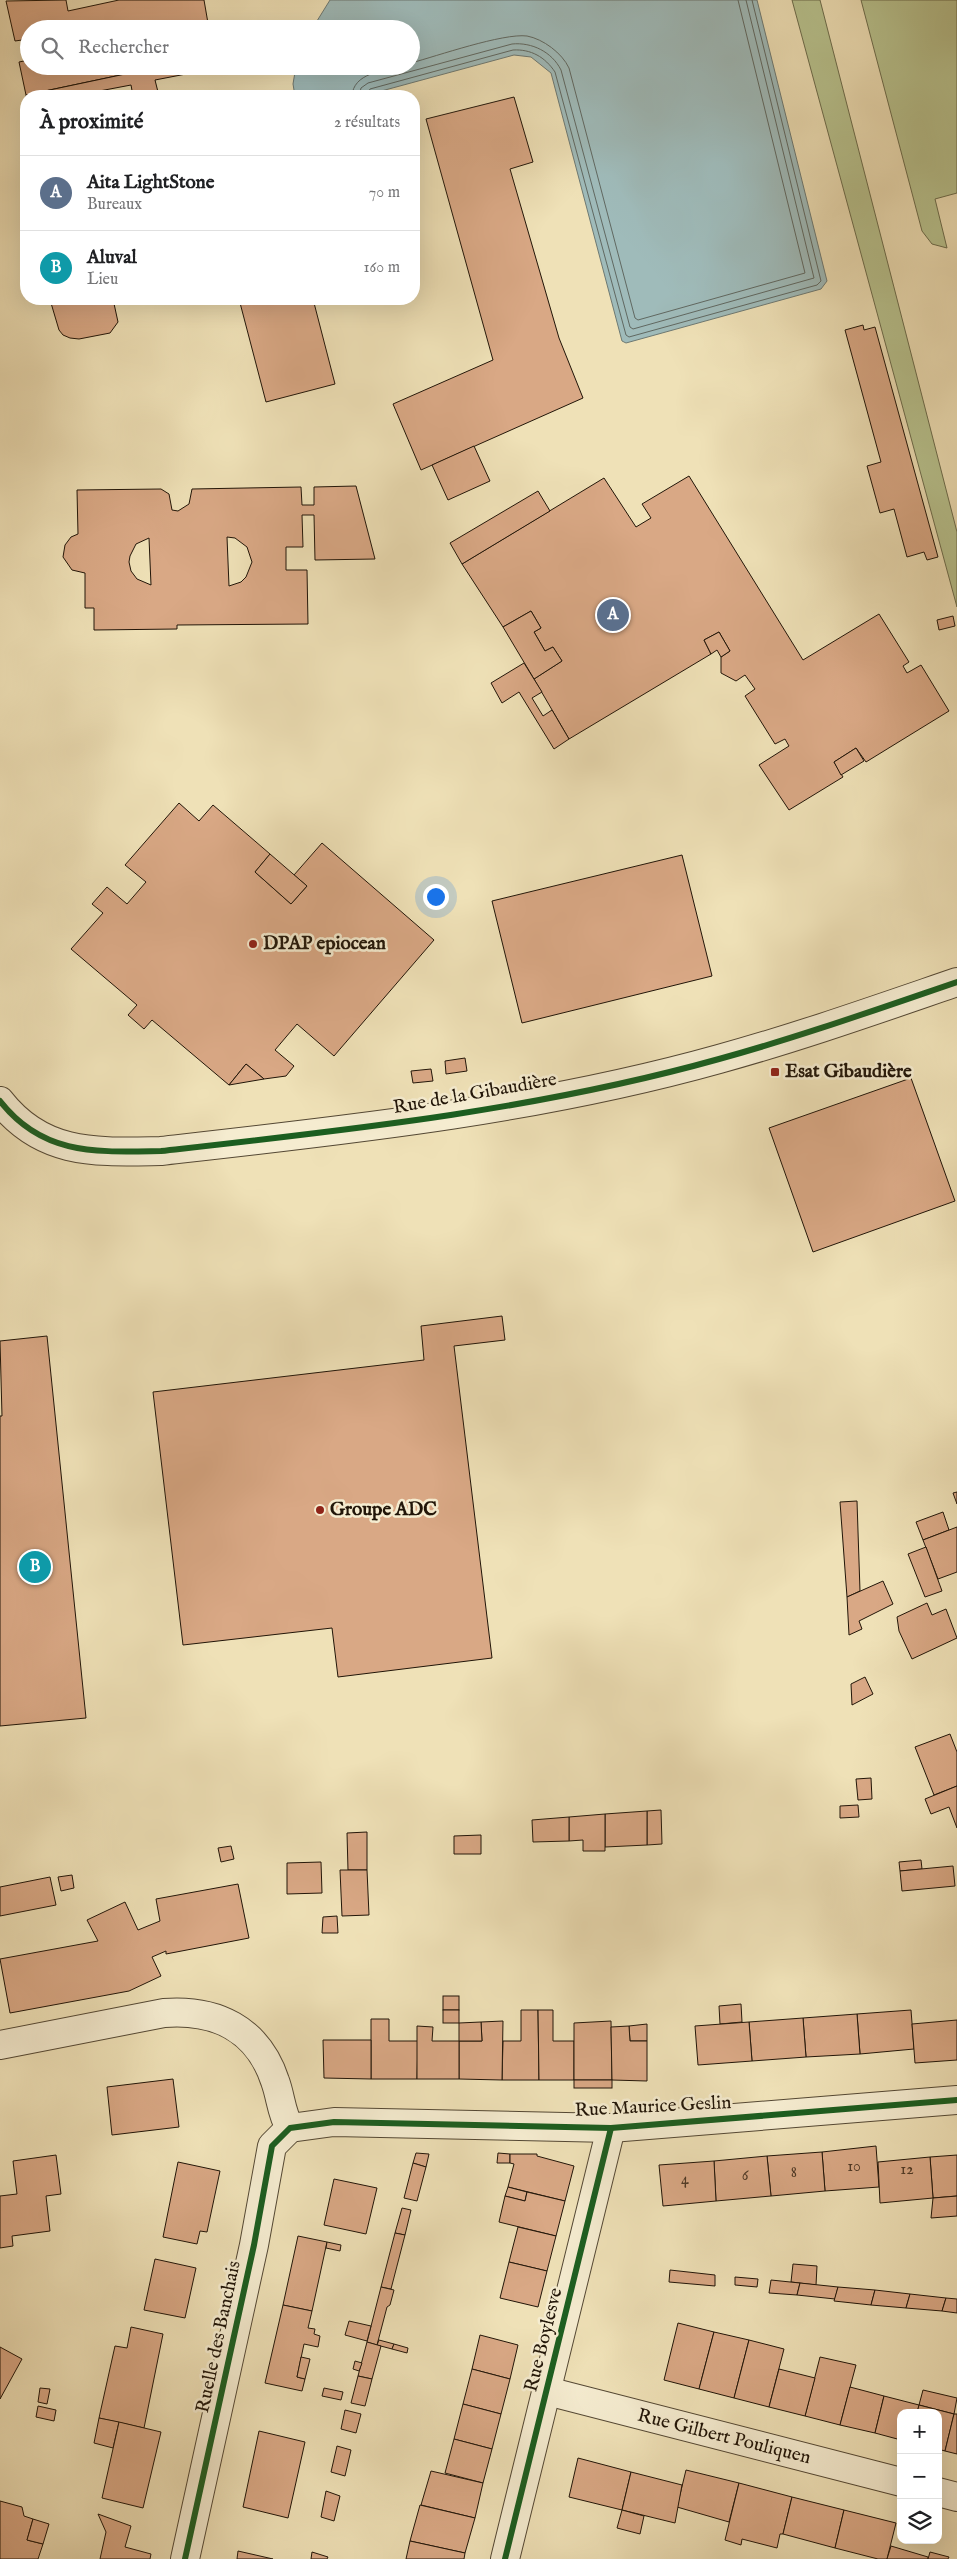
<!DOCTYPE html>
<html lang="fr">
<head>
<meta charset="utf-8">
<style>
  body { margin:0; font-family:"IM FELL English",serif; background:#f6f6f6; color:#202124 }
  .controls { position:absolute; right:15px; bottom:15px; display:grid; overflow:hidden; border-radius:10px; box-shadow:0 5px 20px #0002 }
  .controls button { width:45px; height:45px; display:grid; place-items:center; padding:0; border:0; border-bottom:1px solid #e0e0e0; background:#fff; color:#202124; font:25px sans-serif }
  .you { position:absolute; left:435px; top:896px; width:18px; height:18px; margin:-12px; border:4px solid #fff; border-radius:50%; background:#1a73e8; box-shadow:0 0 0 8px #1a73e833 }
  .badge { display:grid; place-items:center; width:32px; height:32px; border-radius:50%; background:#db2777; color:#fff; font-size:16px; font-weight:700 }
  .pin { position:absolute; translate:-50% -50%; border:2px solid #fff; box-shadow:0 1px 5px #0006 }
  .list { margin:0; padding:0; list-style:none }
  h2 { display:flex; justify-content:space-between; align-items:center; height:65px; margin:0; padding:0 20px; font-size:21px }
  h2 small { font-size:16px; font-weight:400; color:#757577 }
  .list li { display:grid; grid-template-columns:32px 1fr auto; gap:15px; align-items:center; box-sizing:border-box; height:75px; padding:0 20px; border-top:1px solid #e0e0e0 }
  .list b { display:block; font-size:19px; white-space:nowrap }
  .list p { margin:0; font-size:16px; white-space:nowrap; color:#757577 }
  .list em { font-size:16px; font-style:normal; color:#757577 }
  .icon { flex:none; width:28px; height:28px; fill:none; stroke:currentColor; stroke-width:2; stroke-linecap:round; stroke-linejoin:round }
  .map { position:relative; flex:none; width:957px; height:2559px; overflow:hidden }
  .search { position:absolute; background:#fff; box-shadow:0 5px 20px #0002; left:20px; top:20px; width:400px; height:55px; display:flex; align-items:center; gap:12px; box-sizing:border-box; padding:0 18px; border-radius:28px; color:#757577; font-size:19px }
  .panel { position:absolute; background:#fff; box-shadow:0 5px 20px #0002; left:20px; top:90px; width:400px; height:215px; border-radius:20px }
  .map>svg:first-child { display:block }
  .green { fill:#b8c38f; stroke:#6c6c4c }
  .water { fill:#9fbbba; stroke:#6d7973 }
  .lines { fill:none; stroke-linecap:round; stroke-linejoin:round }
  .shore { stroke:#606861; stroke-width:1 }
  .building { fill:#d9a885; stroke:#211508; fill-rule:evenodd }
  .minor-casing { stroke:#544834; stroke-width:30 }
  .minor { stroke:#f5ecd0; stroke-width:28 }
  .cycleway-casing { stroke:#f5ecd0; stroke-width:9 }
  .cycleway { stroke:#1b5e20; stroke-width:6 }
  .poi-dot { fill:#8f2418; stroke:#f5ecd0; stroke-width:2 }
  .labels { text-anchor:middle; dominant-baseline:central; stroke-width:5; stroke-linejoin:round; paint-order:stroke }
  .number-label { font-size:16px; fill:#4f3a27 }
  .poi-label { font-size:19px; font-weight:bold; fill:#211508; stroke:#f5ecd0; text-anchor:start }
  .street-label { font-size:19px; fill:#211508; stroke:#f5ecd0 }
</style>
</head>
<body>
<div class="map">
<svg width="957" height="2559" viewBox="0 0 957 2559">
  <rect width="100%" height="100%" fill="#efe1b7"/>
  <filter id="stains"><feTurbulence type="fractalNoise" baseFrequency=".004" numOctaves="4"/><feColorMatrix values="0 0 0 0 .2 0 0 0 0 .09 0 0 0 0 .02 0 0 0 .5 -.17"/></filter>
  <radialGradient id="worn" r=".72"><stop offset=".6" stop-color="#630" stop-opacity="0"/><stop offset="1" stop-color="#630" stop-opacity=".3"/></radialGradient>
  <g class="green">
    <path d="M792 0H820L957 532V607Z"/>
    <path d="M861 0H957V193L935 199 947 248 932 244 922 231Z"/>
  </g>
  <path class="water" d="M330 0H757L827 281 821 289 626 343 622 341 551 73 531 57 514 55 363 96H295L293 84 296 66H411V29H312Z"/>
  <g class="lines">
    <g class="shore">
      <path d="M411 63C437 56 503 33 527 36 543 39 562 53 569 68L635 318 638 320 805 273 738 0"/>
      <path d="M352 96C353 73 383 71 401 66"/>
      <path d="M359 96 361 88 368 83 512 44C532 42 552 52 561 70L630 327 633 329 814 278 746 0"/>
      <path d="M366 96 370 89 513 50C531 49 545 57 555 72L626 335 629 337 817 285 821 281 752 0"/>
    </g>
  </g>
  <g class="building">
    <path d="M66 0 68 11 119 0H204L209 29H29V39L15 41 6 1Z"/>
    <path d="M29 60V66H163L26 95 19 62Z"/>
    <path d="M163 66 217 68 155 80 159 96H133L131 85 73 96H26V99V95Z"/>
    <path d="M514 97 533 162 510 169 559 338 583 398 421 470 393 404 493 360 426 119Z"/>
    <path d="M45 299H113L118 322 110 333 79 339 70 338 63 335 59 330 51 303H46Z"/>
    <path d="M239 299H313L335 384 266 402Z"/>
    <path d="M863 325 864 330 875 327 938 557 927 560 924 552 907 557 894 509 880 513 867 466 881 462 845 330Z"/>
    <path d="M474 446 490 481 448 500 432 465Z"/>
    <path d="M689 476 803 660 879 614 909 662 903 666 907 673 921 665 949 711 866 762 856 748 834 762 843 777 789 810 759 765 789 746 785 739 775 744 745 696 755 689 745 675 736 681 721 673V657L730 651 719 632 704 640 711 654 569 739 534 679 562 661 553 647 545 651 534 632 541 628 531 611 503 627 462 564 604 478 636 527 651 518 642 504Z"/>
    <path d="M356 486 375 559 315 560 314 515H302L303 547H286V570H307L308 624 177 625V629L94 630V608H85V573L72 570 63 557 65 545 71 537 78 534 77 490 161 489 169 494 172 510 178 511 189 504 192 489 301 487 302 505H314V487ZM227 537 235 538 247 547 252 562 246 577 241 582 229 586ZM149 538 151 585 137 579 131 571 129 562 130 556 136 544Z"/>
    <path d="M538 491 550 511 462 564 450 543Z"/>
    <path d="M531 611 541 628 534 632 545 651 553 647 562 661 534 679 503 627Z"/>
    <path d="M953 616 955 626 939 630 937 620Z"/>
    <path d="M719 632 730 651 721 657 717 650 711 654 704 640Z"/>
    <path d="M524 663 542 692 532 698 543 716 552 710 569 739 554 749 519 692 502 703 491 683Z"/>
    <path d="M856 748 864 761 841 775 834 762Z"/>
    <path d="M179 803 199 821 213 805 270 854 255 872 291 904 307 886 294 875 322 843 434 940 334 1056 297 1024 275 1050 294 1066 286 1076 264 1079 246 1064 229 1085 152 1020 144 1029 128 1015 137 1005 71 949 103 913 92 904 107 887 127 904 146 882 125 865Z"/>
    <path d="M270 854 307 886 291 904 255 872Z"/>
    <path d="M682 855 712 976 522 1023 492 901Z"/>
    <path d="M465 1058 467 1071 446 1074 445 1061Z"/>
    <path d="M246 1064 264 1079 229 1085Z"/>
    <path d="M431 1069 433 1081 413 1083 411 1071Z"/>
    <path d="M911 1078 955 1201 813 1252 769 1128Z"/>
    <path d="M502 1316 505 1340 454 1346 492 1658 338 1677 332 1628 183 1645 153 1392 424 1360 421 1326Z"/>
    <path d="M47 1336 86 1718 0 1726V1416H2L0 1341Z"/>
    <path d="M957 1492V1504L953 1493Z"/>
    <path d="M857 1501 860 1591 847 1597 840 1502Z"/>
    <path d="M943 1512 949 1530 923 1540 916 1522Z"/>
    <path d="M957 1527V1572L938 1579 923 1540Z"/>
    <path d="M926 1547 942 1591 925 1597 908 1554Z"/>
    <path d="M883 1581 893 1604 859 1621 862 1629 849 1635 847 1597Z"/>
    <path d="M927 1603 932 1615 946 1609 957 1638 912 1659 899 1631 897 1617Z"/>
    <path d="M865 1677 873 1694 852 1705 851 1684Z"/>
    <path d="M950 1734 957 1752V1786L934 1795 915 1747Z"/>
    <path d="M871 1778 872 1799 858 1800 856 1779Z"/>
    <path d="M957 1786V1828L949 1807 931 1814 925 1799Z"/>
    <path d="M858 1805 859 1817 840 1818V1806Z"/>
    <path d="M661 1810 662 1844 647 1845V1811Z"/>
    <path d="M647 1811V1845L605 1847V1814Z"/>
    <path d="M605 1814V1851H583V1840L569 1841V1817Z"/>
    <path d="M569 1817V1841L533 1842 532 1820Z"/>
    <path d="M367 1832V1870H348L347 1833Z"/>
    <path d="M481 1835V1854H454V1836Z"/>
    <path d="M231 1846 234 1859 221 1862 218 1848Z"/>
    <path d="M921 1860 922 1869 900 1871 899 1862Z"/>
    <path d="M321 1862 322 1893 287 1894V1863Z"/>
    <path d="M953 1866 955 1886 902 1891 900 1871Z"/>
    <path d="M340 1870H367L369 1915 342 1916Z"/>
    <path d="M72 1875 74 1888 61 1891 58 1877Z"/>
    <path d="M50 1877 56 1905 0 1916V1887Z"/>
    <path d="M238 1884 249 1938 166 1954V1951L152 1957 161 1976 129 1991 10 2013 0 1959 98 1941 87 1920 125 1902 138 1930 160 1921 156 1899Z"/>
    <path d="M337 1916 338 1933H322L323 1917Z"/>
    <rect x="443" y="1996" width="16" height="14"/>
    <path d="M741 2004 742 2022 720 2024 719 2006Z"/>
    <rect x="443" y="2010" width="16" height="13"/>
    <path d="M521 2010H538L539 2080H502L503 2041H521Z"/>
    <path d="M538 2010H553V2041H574V2080H539Z"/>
    <path d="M911 2010 914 2049 860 2054 857 2014Z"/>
    <path d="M857 2014 860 2054 806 2057 803 2018Z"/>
    <path d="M803 2018 806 2057 752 2061 749 2022Z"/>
    <path d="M371 2019H389V2041H418L417 2079H371Z"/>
    <path d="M957 2020V2060L915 2063 912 2024Z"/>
    <path d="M503 2021 502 2080 459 2079V2041H482L481 2022Z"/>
    <path d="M611 2021 612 2080H574V2023Z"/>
    <path d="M481 2022 482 2041H459V2023Z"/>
    <path d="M749 2022 752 2061 698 2065 695 2026Z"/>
    <path d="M647 2024V2041H630L629 2026Z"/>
    <path d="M417 2026 433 2027 432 2041H459V2079H417Z"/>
    <path d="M629 2026 630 2041H647V2081L612 2080 611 2027Z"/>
    <path d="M323 2040H371V2079L324 2078Z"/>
    <path d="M173 2079 179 2127 112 2135 107 2087Z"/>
    <rect x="574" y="2080" width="38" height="8"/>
    <path d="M876 2146 879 2187 825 2191 822 2152Z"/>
    <path d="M822 2152 825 2191 771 2196 767 2156Z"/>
    <path d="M416 2153 429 2154 426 2167 413 2163Z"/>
    <path d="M498 2153 510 2154V2163H497Z"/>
    <path d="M510 2154H537V2156L574 2166 565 2201 508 2187 514 2164 510 2163Z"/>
    <path d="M56 2155 61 2194 46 2196 50 2231 12 2236 13 2246 0 2248V2196L17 2194 13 2161Z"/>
    <path d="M957 2155V2196L933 2198 930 2157Z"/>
    <path d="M767 2156 771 2196 716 2201 714 2161Z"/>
    <path d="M930 2157 933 2198 880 2203 878 2162Z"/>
    <path d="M714 2161 716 2201 663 2206 659 2165Z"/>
    <path d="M178 2162 220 2171 207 2232 200 2231 197 2244 163 2237Z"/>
    <path d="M413 2163 426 2167 417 2201 404 2198Z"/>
    <path d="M334 2179 377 2188 366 2234 324 2225Z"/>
    <path d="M508 2187 527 2192 525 2201 505 2196Z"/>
    <path d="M527 2192 565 2201 556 2236 499 2222 505 2196 525 2201Z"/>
    <path d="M957 2196V2216L931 2218 933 2198Z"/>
    <path d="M402 2208 411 2210 405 2235 395 2233Z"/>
    <path d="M518 2227 556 2236 547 2271 509 2262Z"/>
    <path d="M395 2233 405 2235 391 2289 381 2287Z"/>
    <path d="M298 2236 327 2242 312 2311 283 2305Z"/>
    <path d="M327 2242 341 2245 340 2251 326 2248Z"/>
    <path d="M155 2259 196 2268 185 2318 144 2310Z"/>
    <path d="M509 2262 547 2271 538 2307 500 2298Z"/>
    <path d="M793 2264 817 2266 816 2285 791 2282Z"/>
    <path d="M670 2270 715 2275V2286L669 2282Z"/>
    <path d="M735 2277 758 2279 757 2287 735 2285Z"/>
    <path d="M771 2280 800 2283 797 2295 769 2293Z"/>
    <path d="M800 2283 838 2287 835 2299 797 2295Z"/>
    <path d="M381 2287 394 2290 390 2305 387 2307 377 2345 367 2342Z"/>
    <path d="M838 2287 875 2290 871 2305 834 2301Z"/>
    <path d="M875 2290 910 2294 906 2308 871 2305Z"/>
    <path d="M910 2294 946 2298 942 2311 906 2308Z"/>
    <path d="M946 2298 957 2299V2313L942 2311Z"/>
    <path d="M283 2305 312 2311 308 2328 315 2329 314 2334 320 2336 318 2347 304 2344 297 2377 305 2379 302 2391 265 2383Z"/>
    <path d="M349 2321 371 2326 367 2341 345 2335Z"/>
    <path d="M678 2323 714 2332 699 2389 664 2380Z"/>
    <path d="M131 2327 163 2334 144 2428 99 2418 115 2346 127 2348Z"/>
    <path d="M714 2332 749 2340 734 2398 699 2389Z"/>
    <path d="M480 2335 518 2345 510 2379 472 2369Z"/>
    <path d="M379 2340 394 2344 392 2349 377 2345Z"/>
    <path d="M749 2340 784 2349 769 2407 734 2398Z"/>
    <path d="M367 2342 381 2346 372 2379 358 2376Z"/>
    <path d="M394 2344 408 2348 407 2353 392 2349Z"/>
    <path d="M0 2347 22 2359 0 2399Z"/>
    <path d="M301 2357 310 2359 305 2379 297 2377Z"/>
    <path d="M820 2357 856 2365 840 2425 805 2416Z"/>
    <path d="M355 2361 362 2363 359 2371 353 2369Z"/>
    <path d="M472 2369 510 2379 501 2414 463 2404Z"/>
    <path d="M779 2369 815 2378 805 2416 769 2407Z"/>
    <path d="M358 2376 372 2379 365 2406 351 2403Z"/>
    <path d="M850 2387 884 2396 875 2433 840 2425Z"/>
    <path d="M40 2388 50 2389 47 2404 38 2402Z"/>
    <path d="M324 2388 343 2392 341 2400 322 2396Z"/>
    <path d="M923 2390 957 2398 954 2414 919 2405Z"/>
    <path d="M884 2396 919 2405 917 2413H901V2440L875 2433Z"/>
    <path d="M463 2404 501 2414 492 2449 454 2439Z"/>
    <path d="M919 2405 954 2414 945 2451 938 2449V2413H917Z"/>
    <path d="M38 2406 56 2410 54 2421 36 2417Z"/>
    <path d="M345 2410 361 2414 356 2433 341 2429Z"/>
    <path d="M954 2414H957V2454L945 2451Z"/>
    <path d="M99 2418 119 2422 113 2448 94 2443Z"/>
    <path d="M119 2422 161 2432 143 2508 102 2498Z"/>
    <path d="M259 2431 305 2442 288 2518 243 2507Z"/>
    <path d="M454 2439 492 2449 483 2483 445 2473Z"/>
    <path d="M337 2446 351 2450 345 2476 331 2472Z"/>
    <path d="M578 2458 631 2472 622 2510 569 2497Z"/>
    <path d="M686 2470 739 2483 729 2522 677 2507Z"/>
    <path d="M431 2471 483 2483 475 2518 421 2505Z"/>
    <path d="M631 2472 682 2485 675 2523 622 2510Z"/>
    <path d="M739 2483 792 2497 783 2534H780L777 2548 742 2539 741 2545 725 2540Z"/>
    <path d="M326 2491 340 2496 334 2521 321 2517Z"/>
    <path d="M792 2497 844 2510 835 2548 783 2534Z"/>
    <path d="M0 2501 22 2507 24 2516 33 2519 27 2540 43 2544 38 2559H0Z"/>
    <path d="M420 2505 475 2518 465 2553 410 2541Z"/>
    <path d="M622 2510 644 2516 640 2534 617 2528Z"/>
    <path d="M844 2510 896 2523 887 2559H878L835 2548Z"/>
    <path d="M98 2514 131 2526 125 2547 151 2554 150 2559H100L106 2532Z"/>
    <path d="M33 2519 49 2524 43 2544 27 2540Z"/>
    <path d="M410 2541 465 2553 464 2559H406Z"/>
    <path d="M891 2546 928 2557V2559H887Z"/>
    <path d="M238 2551 273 2559H237Z"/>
    <path d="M312 2552 328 2557 327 2559H311Z"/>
    <path d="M930 2552 949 2557 948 2559H928Z"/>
  </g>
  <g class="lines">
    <defs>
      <g id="minor">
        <path d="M0 1101C43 1156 97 1152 161 1151 348 1130 537 1110 719 1059 799 1037 878 1009 957 982"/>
        <path d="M0 2045 164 2013C216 2009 258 2029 275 2081 281 2097 281 2113 290 2128"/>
        <path d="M290 2128 334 2122 611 2128 957 2100"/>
        <path d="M547 2391 901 2482"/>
        <path d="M938 2492 957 2497"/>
        <path d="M185 2559 254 2245 272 2146 290 2128"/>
        <path d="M505 2559 611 2128"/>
      </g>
    </defs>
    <use href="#minor" class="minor-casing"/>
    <use href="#minor" class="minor"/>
    <defs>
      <g id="cycleway">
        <path d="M0 1101C43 1156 97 1152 161 1151 348 1130 537 1110 719 1059 799 1037 878 1009 957 982"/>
        <path d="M185 2559 254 2245 272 2146 290 2128 334 2122 611 2128 957 2100"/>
        <path d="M505 2559 611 2128"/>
      </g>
    </defs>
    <use href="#cycleway" class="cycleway-casing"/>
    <use href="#cycleway" class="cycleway"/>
  </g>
  <g class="poi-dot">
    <circle cx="253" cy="944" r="5"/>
    <rect x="770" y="1067" width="10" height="10" rx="2.5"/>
    <circle cx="320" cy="1510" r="5"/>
  </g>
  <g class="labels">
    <g class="number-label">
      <text x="854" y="2167">10</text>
      <text x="907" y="2170">12</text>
      <text x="794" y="2173">8</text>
      <text x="745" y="2176">6</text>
      <text x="685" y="2180">4</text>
    </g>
    <g class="poi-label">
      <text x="263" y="944">DPAP epiocean</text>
      <text x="785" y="1072">Esat Gibaudière</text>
      <text x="330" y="1510">Groupe ADC</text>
    </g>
    <g class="street-label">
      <text transform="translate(475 1094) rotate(-10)">Rue de la Gibaudière</text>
      <text transform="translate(653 2107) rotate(-3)">Rue Maurice Geslin</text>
      <text transform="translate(219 2337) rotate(-78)">Ruelle des Banchais</text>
      <text transform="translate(544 2340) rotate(-76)">Rue Boylesve</text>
      <text transform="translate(724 2437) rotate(14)">Rue Gilbert Pouliquen</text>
    </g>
  </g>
  <rect width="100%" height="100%" filter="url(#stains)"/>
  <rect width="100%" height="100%" fill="url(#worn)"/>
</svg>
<div class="controls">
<button>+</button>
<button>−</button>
<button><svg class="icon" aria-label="layers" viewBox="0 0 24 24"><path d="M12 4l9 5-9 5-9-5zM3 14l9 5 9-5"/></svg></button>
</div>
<div class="you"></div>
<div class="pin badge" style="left:613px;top:615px;background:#5c6f8a">A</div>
<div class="pin badge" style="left:35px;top:1567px;background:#0f9aa8">B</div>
<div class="search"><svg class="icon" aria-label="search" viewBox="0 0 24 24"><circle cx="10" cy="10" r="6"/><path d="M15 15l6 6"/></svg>Rechercher</div>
<section class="panel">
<h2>À proximité<small>2 résultats</small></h2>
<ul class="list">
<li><span class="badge" style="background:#5c6f8a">A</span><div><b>Aita LightStone</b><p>Bureaux</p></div><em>70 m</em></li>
<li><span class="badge" style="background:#0f9aa8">B</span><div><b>Aluval</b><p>Lieu</p></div><em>160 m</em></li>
</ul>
</section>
</div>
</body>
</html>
